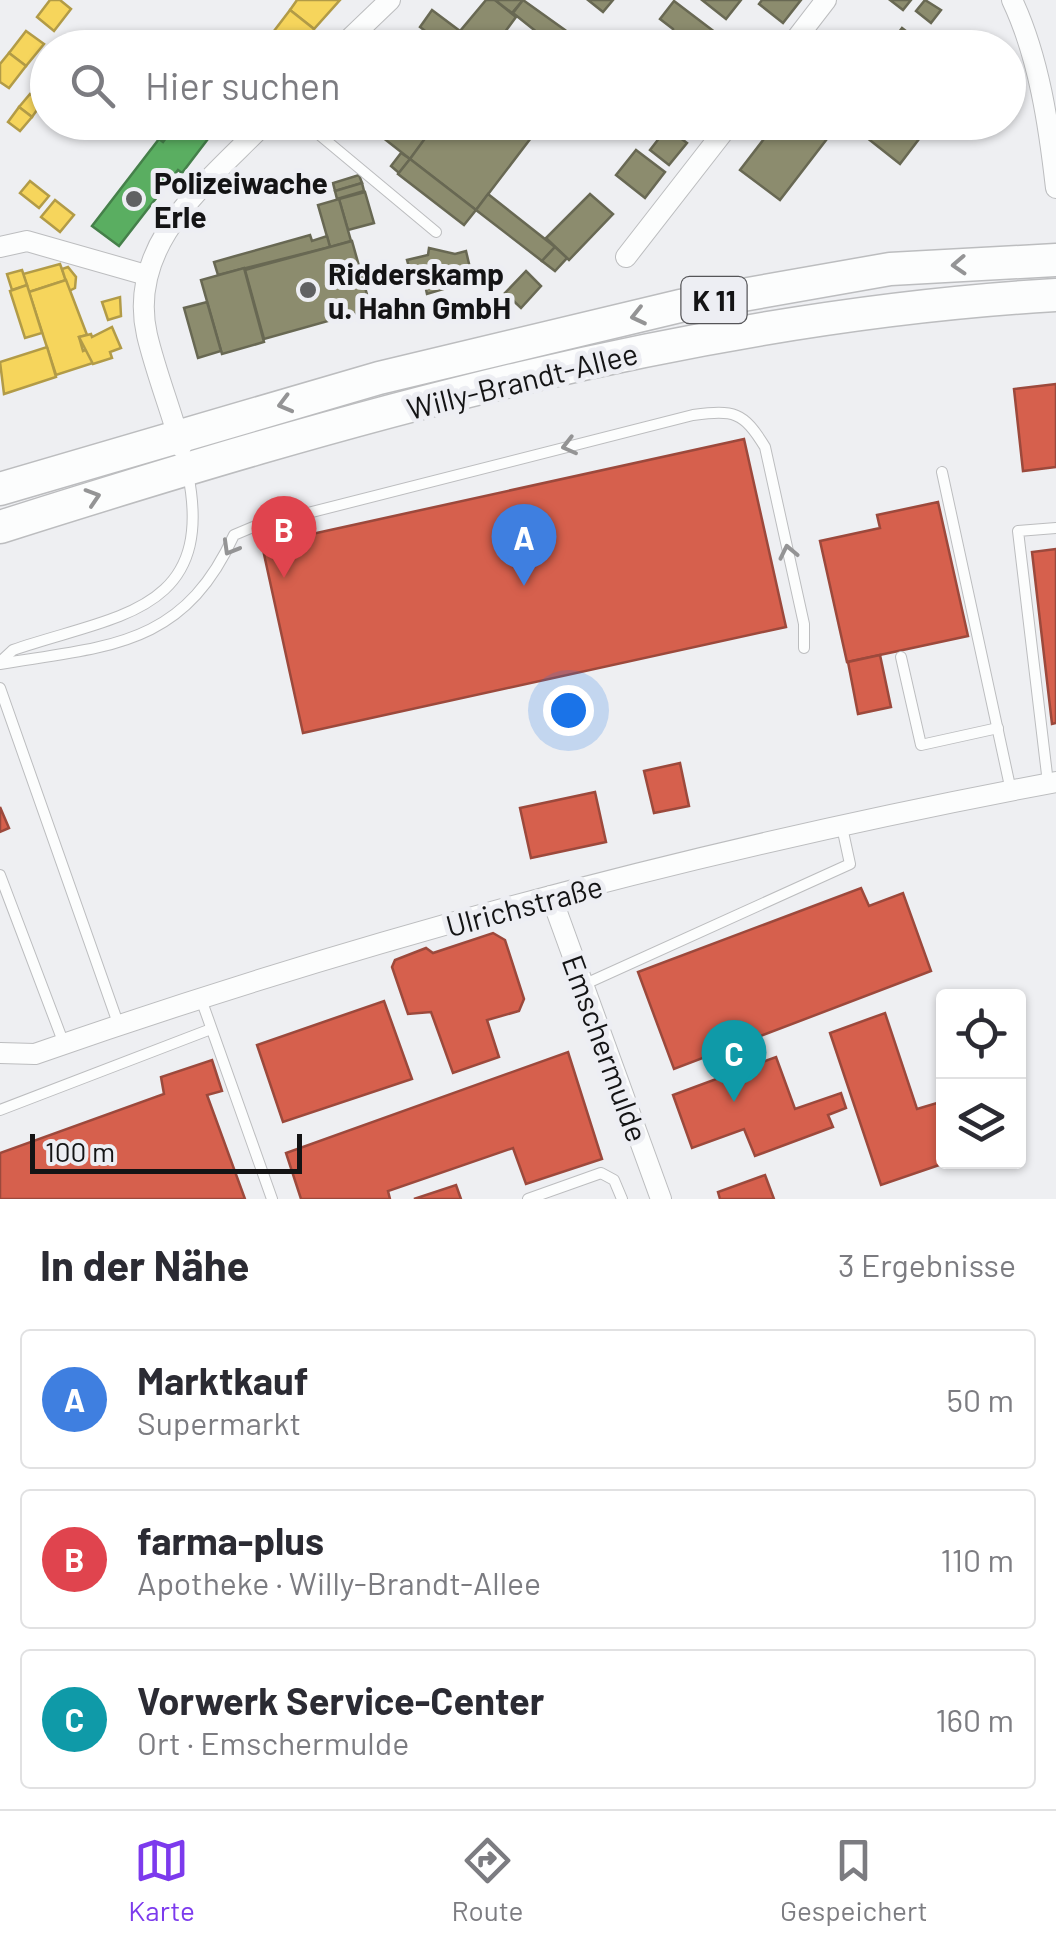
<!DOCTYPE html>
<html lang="de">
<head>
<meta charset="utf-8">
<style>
  body { margin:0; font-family:Barlow,sans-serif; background:#f7f7f7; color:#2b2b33 }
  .controls { position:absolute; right:30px; bottom:30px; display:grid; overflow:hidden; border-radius:10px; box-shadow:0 2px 8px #0004 }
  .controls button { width:90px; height:90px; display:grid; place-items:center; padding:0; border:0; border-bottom:2px solid #e1e1e2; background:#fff; color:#2b2b33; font:50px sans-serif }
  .scale { position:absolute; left:30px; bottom:25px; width:272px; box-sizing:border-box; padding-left:10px; border:5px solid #141415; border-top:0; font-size:28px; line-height:35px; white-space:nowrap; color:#141415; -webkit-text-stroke:8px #edeef3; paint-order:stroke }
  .you { position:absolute; left:568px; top:710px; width:35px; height:35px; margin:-25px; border:8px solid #fff; border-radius:50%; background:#1a73e8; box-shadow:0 0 0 15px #1a73e833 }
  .badge { display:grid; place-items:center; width:65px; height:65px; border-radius:50%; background:#7c3aed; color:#fff; font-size:32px; font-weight:700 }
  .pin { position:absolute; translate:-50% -82px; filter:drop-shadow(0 2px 5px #0008) }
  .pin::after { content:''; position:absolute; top:52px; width:35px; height:30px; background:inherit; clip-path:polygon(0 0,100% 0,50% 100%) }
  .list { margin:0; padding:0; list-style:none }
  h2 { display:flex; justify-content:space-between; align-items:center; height:130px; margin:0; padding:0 40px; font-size:42px }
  h2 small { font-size:32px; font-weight:400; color:#7c7c81 }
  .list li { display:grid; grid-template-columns:65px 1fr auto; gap:30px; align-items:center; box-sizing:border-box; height:140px; margin:0 20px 20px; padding:0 20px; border:2px solid #e1e1e2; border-radius:10px }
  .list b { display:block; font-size:38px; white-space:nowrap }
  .list p { margin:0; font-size:32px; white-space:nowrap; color:#7c7c81 }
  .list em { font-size:32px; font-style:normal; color:#7c7c81 }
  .icon { flex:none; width:55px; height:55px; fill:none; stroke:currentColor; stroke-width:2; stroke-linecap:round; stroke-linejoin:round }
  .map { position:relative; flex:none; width:1056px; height:1199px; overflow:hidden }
  .search { position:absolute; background:#fff; box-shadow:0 2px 8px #0004; left:30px; right:30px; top:30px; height:110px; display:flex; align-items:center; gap:25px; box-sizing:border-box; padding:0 35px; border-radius:55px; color:#7c7c81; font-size:38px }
  .sheet { height:610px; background:#fff }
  nav { display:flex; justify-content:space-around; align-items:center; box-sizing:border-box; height:140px; border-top:2px solid #e1e1e2; background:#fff; font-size:28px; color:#7c7c81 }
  nav a { display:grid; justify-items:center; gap:5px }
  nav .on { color:#7c3aed }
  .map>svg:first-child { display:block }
  .homes { fill:#f6d55c; stroke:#b29b47; stroke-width:2.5 }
  .shops { fill:#d6604d; stroke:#9c493c; stroke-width:2.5 }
  .public { fill:#5aae61; stroke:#45804a; stroke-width:2.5 }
  .industry { fill:#8c8c6e; stroke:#686853; stroke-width:2.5 }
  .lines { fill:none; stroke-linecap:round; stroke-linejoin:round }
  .lane-casing { stroke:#bcbdbf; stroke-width:12 }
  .street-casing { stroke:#bcbdbf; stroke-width:22 }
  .primary-casing { stroke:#bcbdbf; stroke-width:35 }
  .lane { stroke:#fcfdfd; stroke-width:10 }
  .street { stroke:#fcfdfd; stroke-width:20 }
  .primary { stroke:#fcfdfd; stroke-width:32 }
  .oneway { stroke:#949495 }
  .poi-dot { fill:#606162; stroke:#edeef3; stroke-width:4 }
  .labels { text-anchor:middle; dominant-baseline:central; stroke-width:10; stroke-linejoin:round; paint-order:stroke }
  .shield { fill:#edeef3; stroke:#555558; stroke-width:2.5 }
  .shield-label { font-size:28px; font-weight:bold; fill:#141415 }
  .poi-label { font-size:30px; font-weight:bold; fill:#141415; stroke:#edeef3; text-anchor:start }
  .street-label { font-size:30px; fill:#141415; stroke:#edeef3 }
</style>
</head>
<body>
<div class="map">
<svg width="1056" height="1199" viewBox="0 0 1056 1199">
  <rect width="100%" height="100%" fill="#eeeff2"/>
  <g class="homes">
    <path d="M50 0H60L71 9 54 31 37 17Z"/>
    <path d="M297 0H340L314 29 290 10Z"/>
    <path d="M290 10 314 29 309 41 304 48H261Z"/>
    <path d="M26 31 44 44 26 66 9 53Z"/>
    <path d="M144 32 165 48H135Z"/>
    <path d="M9 53 26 66 9 88 0 82V64Z"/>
    <path d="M30 94 42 103 32 117 19 107Z"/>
    <path d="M19 107 32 117 20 131 8 122Z"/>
    <path d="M30 181 49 196 39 208 20 193Z"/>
    <path d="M55 200 74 215 60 232 41 217Z"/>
    <path d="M60 264 66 280 29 292 23 274Z"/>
    <path d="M68 267 76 277 75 288 69 291 62 269Z"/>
    <path d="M22 270 27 285 12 290 7 274Z"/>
    <path d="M66 280 87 335 79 337 83 351 88 349 93 363 56 375 29 292Z"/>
    <path d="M27 285 42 333 25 338 10 291Z"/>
    <path d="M120 297 121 316 108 320 102 302Z"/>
    <path d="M112 327 121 348 110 352 112 358 93 364 79 337 91 334 92 337Z"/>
    <path d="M47 347 56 377 4 394 0 362Z"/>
  </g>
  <g class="shops">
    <path d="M1056 384V467L1023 471 1014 389Z"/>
    <path d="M744 439 786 627 303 733 262 545Z"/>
    <path d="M938 502 968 636 847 662 820 541 880 528 877 515Z"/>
    <path d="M1056 549V723L1052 724 1032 552Z"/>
    <path d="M880 655 891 707 858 714 848 662Z"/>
    <path d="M680 763 689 806 654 813 644 771Z"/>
    <path d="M595 792 606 842 531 858 520 808Z"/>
    <path d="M0 807 9 828 0 832Z"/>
    <path d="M861 888 869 906 903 893 931 971 674 1069 638 972Z"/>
    <path d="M493 933 505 940 524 999 519 1011 487 1020 499 1057 453 1073 431 1012 408 1014 392 967 395 960 426 948 433 953Z"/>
    <path d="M384 1001 412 1079 283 1122 257 1045Z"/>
    <path d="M885 1013 917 1109 944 1101V1162H948L881 1185 830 1033Z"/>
    <path d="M568 1052 602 1159 526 1184 513 1148 388 1191 390 1199H301L286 1153Z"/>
    <path d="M776 1057 795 1109 841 1093 846 1108 828 1115 833 1127 755 1156 744 1129 692 1148 673 1095Z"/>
    <path d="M212 1060 222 1091 207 1095 245 1199H0V1153L164 1094 161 1077Z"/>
    <path d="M765 1175 774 1199H720L718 1192Z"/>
    <path d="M456 1185 461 1199H414Z"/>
  </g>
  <path class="public" d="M178 122H202L214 131 182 173 178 170 119 246 92 226 159 139 163 142Z"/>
  <g class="industry">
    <path d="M486 0H495L516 17 493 48H447L420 27 432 10 460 31Z"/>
    <path d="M495 0H523L512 13Z"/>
    <path d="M523 0 565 30 553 45 513 13Z"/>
    <path d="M588 0H613L603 12Z"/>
    <path d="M702 0H741L726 19Z"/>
    <path d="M762 0H801L783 23 759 4Z"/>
    <path d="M890 0H911L903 10Z"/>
    <path d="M925 0 941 10 931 23 916 11Z"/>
    <path d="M674 1 724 39 718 48H689L674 35 673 29 660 19Z"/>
    <path d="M902 28 928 48H887Z"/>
    <path d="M399 38 412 48H392Z"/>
    <path d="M363 122H419L431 131 410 159Z"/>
    <path d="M437 122H519L534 134 476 210 410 159Z"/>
    <path d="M777 122H840L780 200 740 170Z"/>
    <path d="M847 122H932L900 164Z"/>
    <path d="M667 128 687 143 669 165 650 150Z"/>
    <path d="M636 150 665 172 645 198 616 175Z"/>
    <path d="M401 153 410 159 399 173 391 166Z"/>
    <path d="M410 159 476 210 464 225 398 174Z"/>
    <path d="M359 175 362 183 335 191 333 183Z"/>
    <path d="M362 183 364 191 337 199 335 191Z"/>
    <path d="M365 192 374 223 348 230 339 199Z"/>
    <path d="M488 194 555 247 542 261 476 210Z"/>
    <path d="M590 194 613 214 569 260 546 238Z"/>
    <path d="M339 199 351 241 330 247 318 205Z"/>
    <path d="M310 235 312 241 327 236 330 247 218 275 214 262Z"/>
    <path d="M352 241 371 309 264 339 245 270Z"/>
    <path d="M555 247 567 258 555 271 542 261Z"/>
    <path d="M429 248 455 254 466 251 470 268 453 273 457 285 427 294 425 285 407 286 402 269 409 267 407 260 428 255Z"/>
    <path d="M244 268 264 342 222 354 201 280Z"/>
    <path d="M526 271 541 286 521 308 505 293Z"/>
    <path d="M207 302 221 351 198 358 184 308Z"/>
  </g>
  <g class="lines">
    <defs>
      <g id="lane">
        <path d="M304 122 436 232"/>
        <path d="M942 472 1011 791"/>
        <path d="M901 657 921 745 998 728"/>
        <path d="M0 662 13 650C114 615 216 614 188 474"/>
        <path d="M0 664C109 646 183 647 234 535L253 527 693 415C734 410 743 411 765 447L804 624V648"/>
        <path d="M0 688 119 1026"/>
        <path d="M1048 783 1018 531 1056 528"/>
        <path d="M0 875 64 1044"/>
        <path d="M583 985 850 864 842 827"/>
        <path d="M201 999 272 1199"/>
        <path d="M0 1110 211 1029"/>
        <path d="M528 1199 601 1173 614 1180 622 1199"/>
      </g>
      <g id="street">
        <path d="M1012 0C1039 57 1049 126 1056 188"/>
        <path d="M340 48 390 0"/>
        <path d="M789 48 826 0"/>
        <path d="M0 247 27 241 146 275"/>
        <path d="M626 257 731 122"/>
        <path d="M181 447C171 410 156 373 147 335 126 243 209 181 266 122"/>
        <path d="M551 896 661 1199"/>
        <path d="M0 1053 35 1054C367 938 710 847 1056 782"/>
      </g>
      <g id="primary">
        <path d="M0 489 379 378 680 306 890 269 1056 260"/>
        <path d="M0 527C344 418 695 316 1056 295"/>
      </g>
    </defs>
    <use href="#lane" class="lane-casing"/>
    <use href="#street" class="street-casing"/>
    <use href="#primary" class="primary-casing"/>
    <use href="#lane" class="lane"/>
    <use href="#street" class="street"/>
    <use href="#primary" class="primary"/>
  </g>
  <defs><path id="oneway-chevron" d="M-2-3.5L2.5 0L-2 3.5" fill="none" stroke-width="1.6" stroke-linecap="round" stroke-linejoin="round" transform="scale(2.5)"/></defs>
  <g class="oneway">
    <use href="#oneway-chevron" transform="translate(959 265) rotate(177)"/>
    <use href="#oneway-chevron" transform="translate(638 316) rotate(167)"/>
    <use href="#oneway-chevron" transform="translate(285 404) rotate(165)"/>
    <use href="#oneway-chevron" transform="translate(569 446) rotate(166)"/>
    <use href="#oneway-chevron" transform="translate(93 497) rotate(-18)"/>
    <use href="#oneway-chevron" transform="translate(230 548) rotate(120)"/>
    <use href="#oneway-chevron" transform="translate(788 552) rotate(-102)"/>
  </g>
  <g class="poi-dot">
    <circle cx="134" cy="199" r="10"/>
    <circle cx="308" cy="290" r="10"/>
  </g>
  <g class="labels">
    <rect class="shield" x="681.5" y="277" width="65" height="46" rx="8"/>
    <g class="shield-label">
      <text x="714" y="300">K 11</text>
    </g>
    <g class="poi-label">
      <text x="154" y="182">Polizeiwache<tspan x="154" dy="34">Erle</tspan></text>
      <text x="328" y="273">Ridderskamp<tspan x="328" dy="34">u. Hahn GmbH</tspan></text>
    </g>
    <g class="street-label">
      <text transform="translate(522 380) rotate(-14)">Willy-Brandt-Allee</text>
      <text transform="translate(524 905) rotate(-15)">Ulrichstraße</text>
      <text transform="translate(606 1048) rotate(70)">Emschermulde</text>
    </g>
  </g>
</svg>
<div class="controls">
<button><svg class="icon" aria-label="locate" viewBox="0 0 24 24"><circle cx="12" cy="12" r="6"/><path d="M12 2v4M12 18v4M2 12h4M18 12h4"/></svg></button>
<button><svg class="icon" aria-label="layers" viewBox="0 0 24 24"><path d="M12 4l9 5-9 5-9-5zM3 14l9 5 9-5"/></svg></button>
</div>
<div class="scale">100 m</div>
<div class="you"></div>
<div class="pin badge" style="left:524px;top:586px;background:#3f7fe0">A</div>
<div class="pin badge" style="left:284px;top:578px;background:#e0444e">B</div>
<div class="pin badge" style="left:734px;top:1102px;background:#0f9aa8">C</div>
<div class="search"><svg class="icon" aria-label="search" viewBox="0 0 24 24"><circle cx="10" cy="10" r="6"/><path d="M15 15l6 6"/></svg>Hier suchen</div>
</div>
<section class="sheet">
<h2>In der Nähe<small>3 Ergebnisse</small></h2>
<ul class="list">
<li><span class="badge" style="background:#3f7fe0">A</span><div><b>Marktkauf</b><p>Supermarkt</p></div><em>50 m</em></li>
<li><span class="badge" style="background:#e0444e">B</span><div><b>farma-plus</b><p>Apotheke · Willy-Brandt-Allee</p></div><em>110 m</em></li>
<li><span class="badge" style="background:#0f9aa8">C</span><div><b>Vorwerk Service-Center</b><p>Ort · Emschermulde</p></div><em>160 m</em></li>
</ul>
</section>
<nav>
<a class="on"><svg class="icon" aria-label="map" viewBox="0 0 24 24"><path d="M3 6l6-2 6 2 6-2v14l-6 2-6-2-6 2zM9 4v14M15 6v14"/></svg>Karte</a>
<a><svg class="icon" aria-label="directions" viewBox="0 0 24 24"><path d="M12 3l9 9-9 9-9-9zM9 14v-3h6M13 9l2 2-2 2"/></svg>Route</a>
<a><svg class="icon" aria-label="saved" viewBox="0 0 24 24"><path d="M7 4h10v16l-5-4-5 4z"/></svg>Gespeichert</a>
</nav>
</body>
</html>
